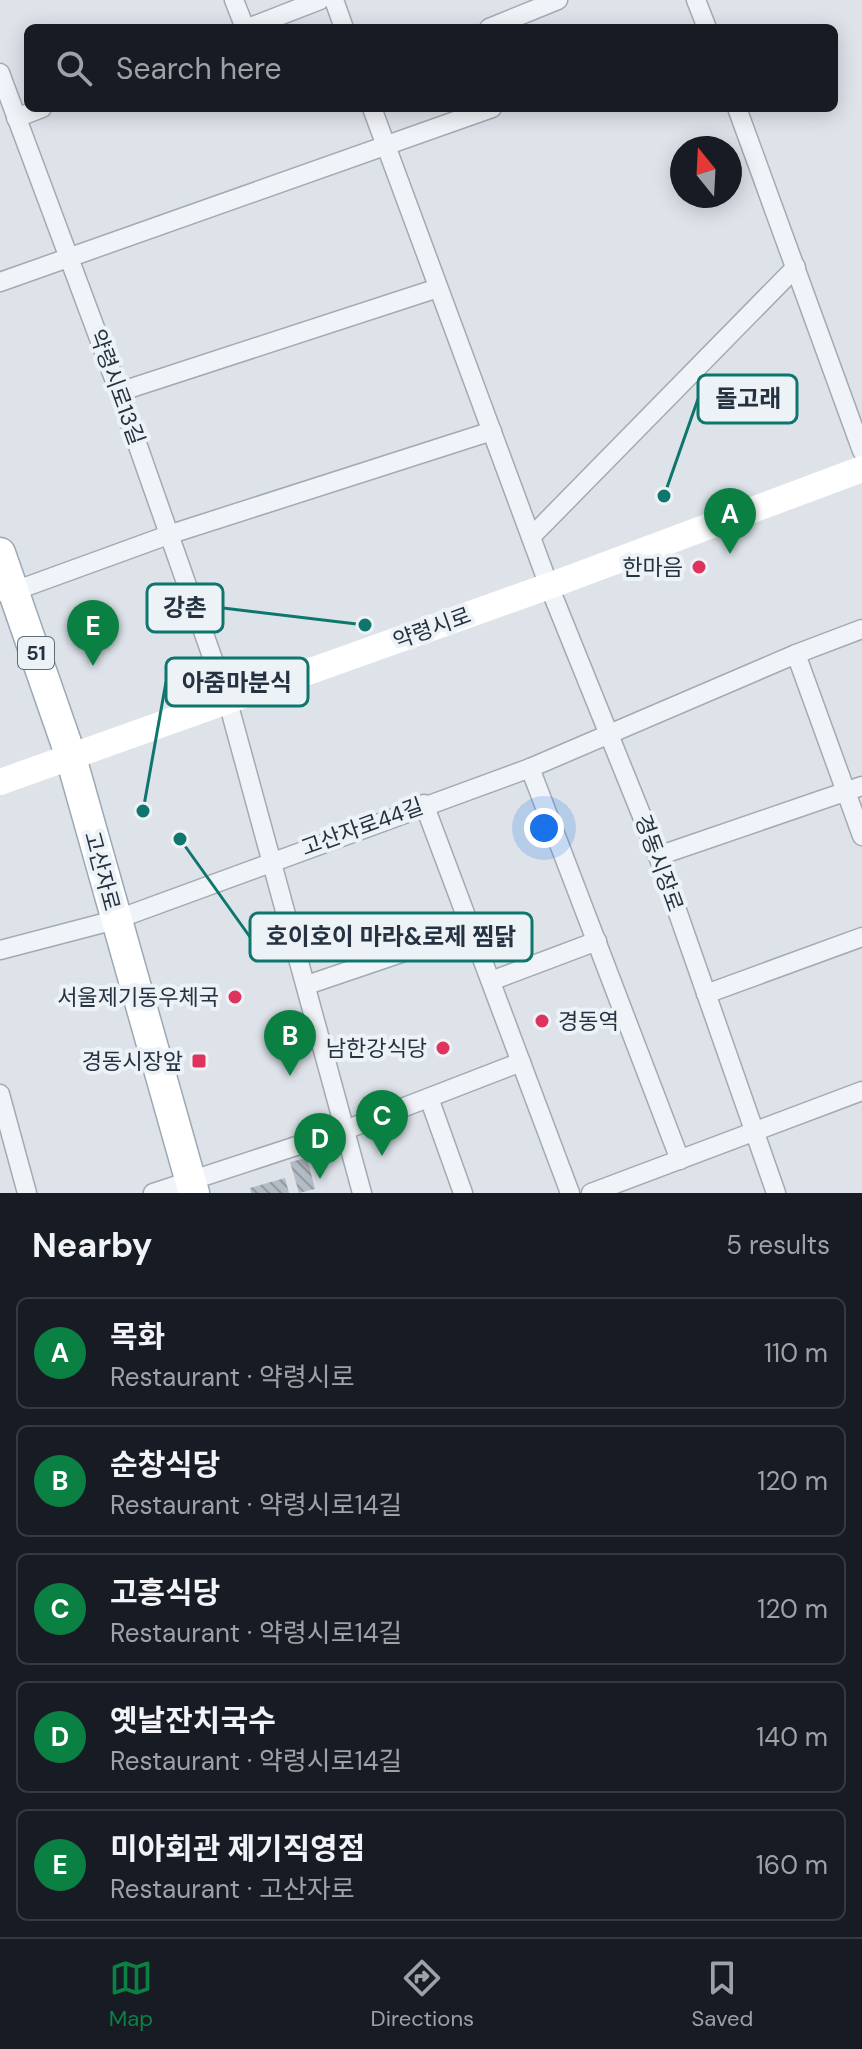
<!DOCTYPE html>
<html lang="en">
<head>
<meta charset="utf-8">
<style>
  body { margin:0; font-family:"DM Sans","Noto Sans KR",sans-serif; background:#242831; color:#f1f3f6 }
  .compass { position:absolute; left:670px; top:136px; width:72px; height:72px; border-radius:50%; background:#171b24; box-shadow:0 4px 20px #0003; rotate:342deg }
  .you { position:absolute; left:544px; top:828px; width:28px; height:28px; margin:-20px; border:6px solid #fff; border-radius:50%; background:#1a73e8; box-shadow:0 0 0 12px #1a73e833 }
  .badge { display:grid; place-items:center; width:52px; height:52px; border-radius:50%; background:#0b8043; color:#fff; font-size:26px; font-weight:700 }
  .pin { position:absolute; translate:-50% -66px; filter:drop-shadow(0 2px 4px #0008) }
  .pin::after { content:''; position:absolute; top:42px; width:28px; height:24px; background:inherit; clip-path:polygon(0 0,100% 0,50% 100%) }
  .list { margin:0; padding:0; list-style:none }
  h2 { display:flex; justify-content:space-between; align-items:center; height:104px; margin:0; padding:0 32px; font-size:34px }
  h2 small { font-size:26px; font-weight:400; color:#9ea1a6 }
  .list li { display:grid; grid-template-columns:52px 1fr auto; gap:24px; align-items:center; box-sizing:border-box; height:112px; margin:0 16px 16px; padding:0 16px; border:2px solid #363941; border-radius:12px }
  .list b { display:block; font-size:30px; white-space:nowrap }
  .list p { margin:0; font-size:26px; white-space:nowrap; color:#9ea1a6 }
  .list em { font-size:26px; font-style:normal; color:#9ea1a6 }
  .icon { flex:none; width:44px; height:44px; fill:none; stroke:currentColor; stroke-width:2; stroke-linecap:round; stroke-linejoin:round }
  .map { position:relative; flex:none; width:862px; height:1193px; overflow:hidden }
  .search { position:absolute; background:#171b24; box-shadow:0 4px 20px #0003; left:24px; right:24px; top:24px; height:88px; display:flex; align-items:center; gap:20px; box-sizing:border-box; padding:0 28px; border-radius:12px; color:#9ea1a6; font-size:30px }
  .sheet { height:744px; background:#171b24 }
  nav { display:flex; justify-content:space-around; align-items:center; box-sizing:border-box; height:112px; border-top:2px solid #363941; background:#171b24; font-size:22px; color:#9ea1a6 }
  nav a { display:grid; justify-items:center; gap:4px }
  nav .on { color:#0b8043 }
  .map>svg:first-child { display:block }
  .building { fill:url(#building-back-hatch) }
  .lines { fill:none; stroke-linecap:round; stroke-linejoin:round }
  .minor-casing { stroke:#a2aab3; stroke-width:21 }
  .primary-casing { stroke:#9ba8b6; stroke-width:33 }
  .minor { stroke:#f0f3f7; stroke-width:18 }
  .secondary { stroke:#fff; stroke-width:26 }
  .primary { stroke:#fff; stroke-width:30 }
  .poi-dot { fill:#dd335d; stroke:#edf2f6; stroke-width:3 }
  .labels { text-anchor:middle; dominant-baseline:central; stroke-width:8; stroke-linejoin:round; paint-order:stroke }
  .shield { fill:#edf2f6; stroke:#616c77; stroke-width:2 }
  .shield-label { font-size:20px; font-weight:bold; fill:#253241 }
  .street-label { font-size:22px; fill:#253241; stroke:#edf2f6 }
  .poi-label { font-size:22px; fill:#253241; stroke:#edf2f6; text-anchor:end }
  .leader { fill:none; stroke:#0f766e; stroke-width:3 }
  .callout-dot { fill:#0f766e; stroke:#edf2f6; stroke-width:3 }
  .callout { fill:#edf2f6; stroke:#0f766e; stroke-width:3 }
  .callout-label { font-size:24px; text-anchor:middle; font-weight:bold; fill:#253241 }
</style>
</head>
<body>
<div class="map">
<svg width="862" height="1193" viewBox="0 0 862 1193">
  <defs>
    <pattern id="building-back-hatch" width="6" height="6" patternUnits="userSpaceOnUse" patternTransform="scale(2)"><rect width="6" height="6" fill="#b4bdc6"/><path d="M-1 5l2 2M0 0l6 6M5-1l2 2" fill="none" stroke="#929aa2"/></pattern>
  </defs>
  <rect width="100%" height="100%" fill="#dde3e9"/>
  <g class="building">
    <path d="M307 1158 315 1189 299 1193 290 1162Z"/>
    <path d="M285 1178 289 1193H251L250 1188Z"/>
  </g>
  <g class="lines">
    <defs>
      <g id="minor">
        <path d="M234 0 245 28"/>
        <path d="M334 0 344 28"/>
        <path d="M696 0 707 28"/>
        <path d="M248 28 320 0"/>
        <path d="M489 28 558 0"/>
        <path d="M0 73 119 392 228 702 362 1193"/>
        <path d="M372 108 549 586 658 856 776 1193"/>
        <path d="M737 108 862 451"/>
        <path d="M16 118 42 108"/>
        <path d="M0 282 492 108"/>
        <path d="M119 392 438 288"/>
        <path d="M531 537 796 267"/>
        <path d="M6 594 171 534 492 431"/>
        <path d="M796 654 862 836"/>
        <path d="M530 768 680 1160"/>
        <path d="M424 804 570 1193"/>
        <path d="M658 856 862 786"/>
        <path d="M0 950 115 920 530 768 796 654 862 629"/>
        <path d="M491 981 597 941"/>
        <path d="M307 985 472 929"/>
        <path d="M706 994 862 937"/>
        <path d="M0 1094 27 1193"/>
        <path d="M429 1098 463 1193"/>
        <path d="M153 1193 345 1130 521 1062"/>
        <path d="M591 1193 862 1091"/>
      </g>
      <path id="primary" d="M0 553 70 754 194 1193"/>
    </defs>
    <use href="#minor" class="minor-casing"/>
    <use href="#primary" class="primary-casing"/>
    <use href="#minor" class="minor"/>
    <path class="secondary" d="M0 782 549 586 862 469"/>
    <use href="#primary" class="primary"/>
  </g>
  <g class="poi-dot">
    <circle cx="699" cy="567" r="8"/>
    <circle cx="235" cy="997" r="8"/>
    <circle cx="542" cy="1021" r="8"/>
    <circle cx="443" cy="1048" r="8"/>
    <rect x="191" y="1053" width="16" height="16" rx="4"/>
  </g>
  <g class="labels">
    <rect class="shield" x="18" y="637" width="36" height="32" rx="6"/>
    <g class="shield-label">
      <text x="36" y="653">51</text>
    </g>
    <g class="street-label">
      <text transform="translate(117 387) rotate(70)">약령시로13길</text>
      <text transform="translate(432 628) rotate(-20)">약령시로</text>
      <text transform="translate(362 827) rotate(-20)">고산자로44길</text>
      <text transform="translate(659 863) rotate(70)">경동시장로</text>
      <text transform="translate(102 871) rotate(75)">고산자로</text>
    </g>
    <g class="poi-label">
      <text x="683" y="567">한마음</text>
      <text x="219" y="997">서울제기동우체국</text>
      <text x="558" y="1021" text-anchor="start">경동역</text>
      <text x="427" y="1048">남한강식당</text>
      <text x="183" y="1061">경동시장앞</text>
    </g>
  </g>
  <path class="leader" d="M664 496L698 399M365 625L223 608M143 811L166 682M180 839L250 937"/>
  <g class="callout-dot">
    <circle cx="664" cy="496" r="8"/>
    <circle cx="365" cy="625" r="8"/>
    <circle cx="143" cy="811" r="8"/>
    <circle cx="180" cy="839" r="8"/>
  </g>
  <g class="callout">
    <rect x="698" y="375" width="99" height="48" rx="8"/>
    <rect x="147" y="584" width="76" height="48" rx="8"/>
    <rect x="166" y="658" width="142" height="48" rx="8"/>
    <rect x="250" y="913" width="282" height="48" rx="8"/>
  </g>
  <g class="callout-label">
    <text x="748" y="407">돌고래</text>
    <text x="185" y="616">강촌</text>
    <text x="237" y="691">아줌마분식</text>
    <text x="391" y="945">호이호이 마라&amp;로제 찜닭</text>
  </g>
</svg>
<svg class="compass" viewBox="-18 -18 36 36"><path d="M0-13l5 13h-10z" fill="#e53935"/><path d="M0 13l5-13h-10z" fill="#9ea1a6"/></svg>
<div class="you"></div>
<div class="pin badge" style="left:730px;top:554px">A</div>
<div class="pin badge" style="left:290px;top:1076px">B</div>
<div class="pin badge" style="left:382px;top:1156px">C</div>
<div class="pin badge" style="left:320px;top:1179px">D</div>
<div class="pin badge" style="left:93px;top:666px">E</div>
<div class="search"><svg class="icon" aria-label="search" viewBox="0 0 24 24"><circle cx="10" cy="10" r="6"/><path d="M15 15l6 6"/></svg>Search here</div>
</div>
<section class="sheet">
<h2>Nearby<small>5 results</small></h2>
<ul class="list">
<li><span class="badge">A</span><div><b>목화</b><p>Restaurant · 약령시로</p></div><em>110 m</em></li>
<li><span class="badge">B</span><div><b>순창식당</b><p>Restaurant · 약령시로14길</p></div><em>120 m</em></li>
<li><span class="badge">C</span><div><b>고흥식당</b><p>Restaurant · 약령시로14길</p></div><em>120 m</em></li>
<li><span class="badge">D</span><div><b>옛날잔치국수</b><p>Restaurant · 약령시로14길</p></div><em>140 m</em></li>
<li><span class="badge">E</span><div><b>미아회관 제기직영점</b><p>Restaurant · 고산자로</p></div><em>160 m</em></li>
</ul>
</section>
<nav>
<a class="on"><svg class="icon" aria-label="map" viewBox="0 0 24 24"><path d="M3 6l6-2 6 2 6-2v14l-6 2-6-2-6 2zM9 4v14M15 6v14"/></svg>Map</a>
<a><svg class="icon" aria-label="directions" viewBox="0 0 24 24"><path d="M12 3l9 9-9 9-9-9zM9 14v-3h6M13 9l2 2-2 2"/></svg>Directions</a>
<a><svg class="icon" aria-label="saved" viewBox="0 0 24 24"><path d="M7 4h10v16l-5-4-5 4z"/></svg>Saved</a>
</nav>
</body>
</html>
